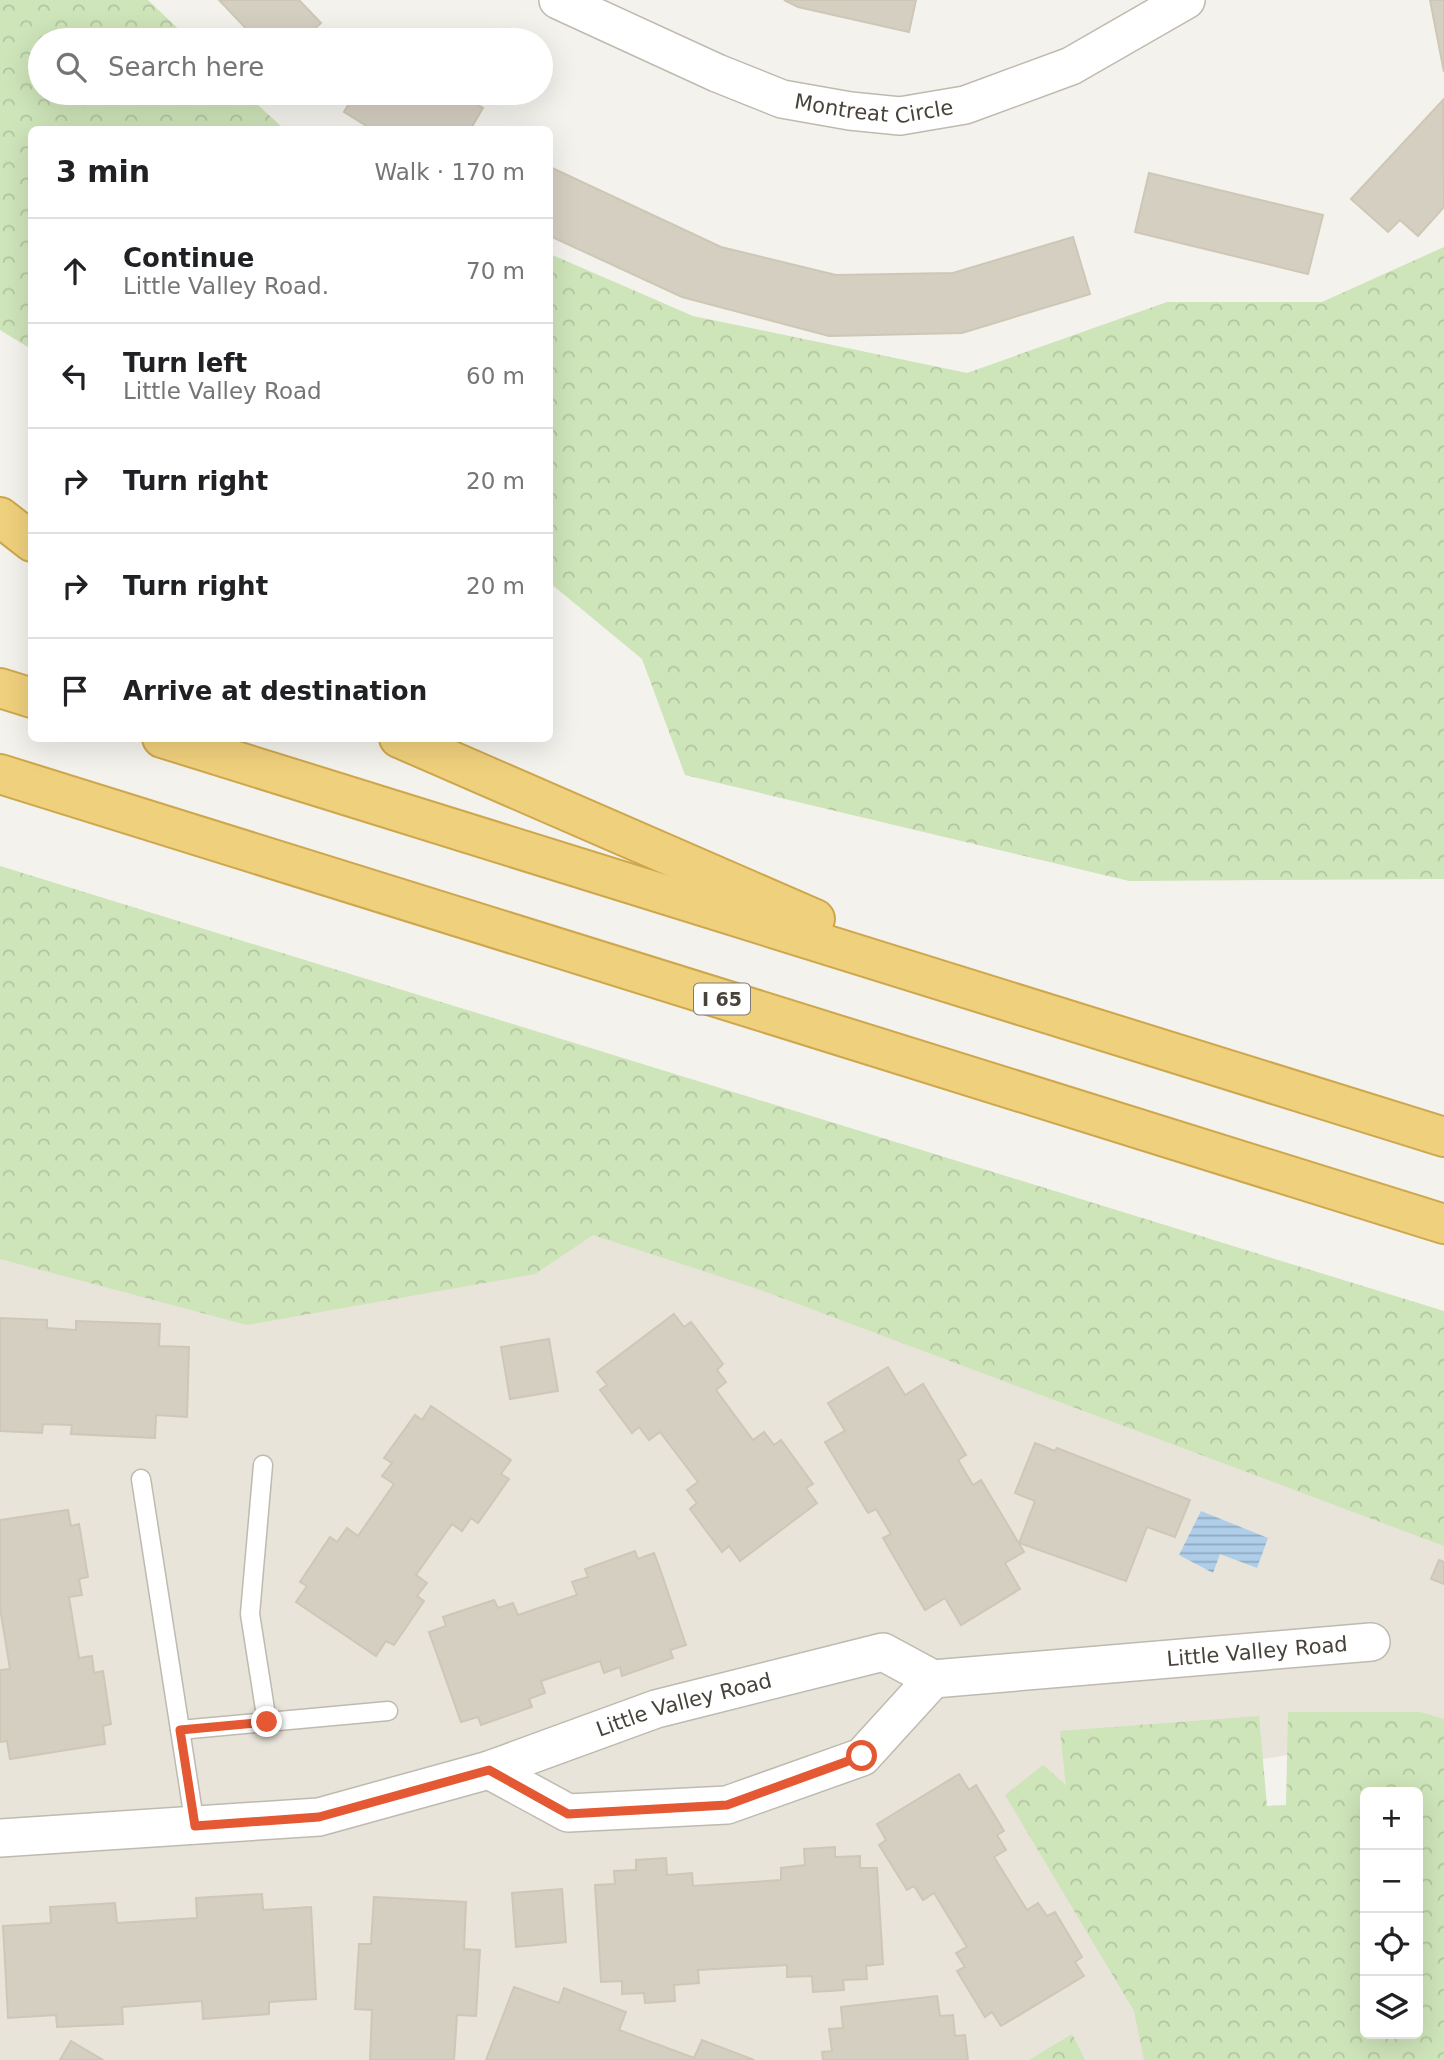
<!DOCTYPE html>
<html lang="en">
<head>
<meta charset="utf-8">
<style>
  body { margin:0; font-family:"DejaVu Sans",sans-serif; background:#f2f2f2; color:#202124 }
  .controls { position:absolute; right:21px; bottom:21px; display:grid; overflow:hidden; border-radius:10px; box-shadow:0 7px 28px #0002 }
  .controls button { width:63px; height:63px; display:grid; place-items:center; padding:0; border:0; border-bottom:2px solid #e0e0e0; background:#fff; color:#202124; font:35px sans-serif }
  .stop { position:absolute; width:21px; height:21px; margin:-16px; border:5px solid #e45933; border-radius:50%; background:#fff }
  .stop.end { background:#e45933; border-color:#fff; box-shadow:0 2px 7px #0008 }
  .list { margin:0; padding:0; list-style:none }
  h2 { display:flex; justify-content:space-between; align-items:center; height:91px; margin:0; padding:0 28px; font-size:30px }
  h2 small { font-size:23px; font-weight:400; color:#757577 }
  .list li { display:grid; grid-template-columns:46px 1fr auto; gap:21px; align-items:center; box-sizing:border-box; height:105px; padding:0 28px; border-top:2px solid #e0e0e0 }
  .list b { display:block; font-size:26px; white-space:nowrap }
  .list p { margin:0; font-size:23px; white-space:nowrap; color:#757577 }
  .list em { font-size:23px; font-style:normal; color:#757577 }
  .icon { flex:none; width:38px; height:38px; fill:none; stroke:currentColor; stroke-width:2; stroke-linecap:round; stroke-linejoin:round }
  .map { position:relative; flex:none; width:1444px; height:2060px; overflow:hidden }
  .search { position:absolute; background:#fff; box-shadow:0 7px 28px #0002; left:28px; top:28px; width:525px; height:77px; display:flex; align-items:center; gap:18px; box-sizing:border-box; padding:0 24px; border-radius:38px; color:#757577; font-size:26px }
  .panel { position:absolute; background:#fff; box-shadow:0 7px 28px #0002; left:28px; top:126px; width:525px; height:616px; border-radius:10px }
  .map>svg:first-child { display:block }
  .residential { fill:#e8e4da }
  .forest { fill:url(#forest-crowns); fill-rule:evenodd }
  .water { fill:url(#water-rules) }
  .building { fill:#d5cfc2; stroke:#cfc7b6; stroke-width:2 }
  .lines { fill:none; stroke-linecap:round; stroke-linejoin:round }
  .lane-casing { stroke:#bfbaaf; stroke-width:21 }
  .street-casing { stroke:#bfbaaf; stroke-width:40 }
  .highway-casing { stroke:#cea64c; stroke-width:42 }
  .lane { stroke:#fff; stroke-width:18 }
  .street { stroke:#fff; stroke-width:37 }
  .highway { stroke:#efd07c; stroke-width:38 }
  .route { stroke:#e45933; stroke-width:9 }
  .labels { text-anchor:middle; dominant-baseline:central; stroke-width:5; stroke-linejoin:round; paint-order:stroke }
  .shield { fill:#fff; stroke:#7f7b75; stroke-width:2 }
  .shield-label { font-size:19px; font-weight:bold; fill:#48433a }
  .street-label { font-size:21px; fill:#48433a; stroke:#fff }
</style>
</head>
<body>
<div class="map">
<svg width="1444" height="2060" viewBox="0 0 1444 2060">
  <defs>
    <pattern id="forest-crowns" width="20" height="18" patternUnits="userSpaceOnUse" patternTransform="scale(1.75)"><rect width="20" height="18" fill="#cee4b9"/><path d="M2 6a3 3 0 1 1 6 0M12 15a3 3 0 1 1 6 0" fill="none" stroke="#b2c5a0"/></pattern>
    <pattern id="water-rules" width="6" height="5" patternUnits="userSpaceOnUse" patternTransform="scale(1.75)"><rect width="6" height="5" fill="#afceea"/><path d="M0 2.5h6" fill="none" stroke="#90a9bf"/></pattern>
  </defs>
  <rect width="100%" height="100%" fill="#f4f2ec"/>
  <path class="residential" d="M576 1180 1444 1515V1769L1359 1742 1051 1797 1261 2060H0V1242Z"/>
  <g class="forest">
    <path d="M0 0H148L190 40H40V93H245L284 129 32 130 31 349 0 330Z"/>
    <path d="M1444 247V879L1129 881 685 775 642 659 550 583V254L693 316 967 373 1167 302H1322Z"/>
    <path d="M0 866 1444 1311V1546L755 1288 593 1235 535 1274 247 1325 0 1259Z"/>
    <path d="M1288 1712H1420L1444 1719V2060H1144L1134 2011 1005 1795 1043 1765 1066 1785 1060 1731 1259 1716 1267 1806 1286 1805ZM1365 1792H1418V2034H1365Z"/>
    <path d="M1072 2034 1085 2060H1029Z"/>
  </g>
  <path class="water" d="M1201 1511 1268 1538 1257 1568 1220 1554 1213 1573 1179 1555Z"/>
  <g class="building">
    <path d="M219 0H299L321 23 303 40H257Z"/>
    <path d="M784 0H916L909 32 798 7Z"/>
    <path d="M1430 0H1444V72Z"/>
    <path d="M355 93H456L483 108 470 130H373L344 112Z"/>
    <path d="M1443 100 1444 207 1418 236 1400 220 1388 232 1351 199Z"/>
    <path d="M550 167 721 247 836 275 953 273 1073 237 1090 294 962 333 829 336 682 297 550 236Z"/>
    <path d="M1149 173 1323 215 1308 274 1135 232Z"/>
    <path d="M674 1314 684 1327 691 1322 723 1364 717 1370 726 1382 716 1390 753 1440 764 1432 774 1445 781 1440 813 1484 806 1488 817 1503 740 1561 729 1546 722 1552 690 1509 697 1503 687 1490 698 1482 660 1432 649 1440 639 1427 632 1433 600 1390 607 1385 597 1372Z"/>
    <path d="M0 1318 47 1320V1328L76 1330V1321L160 1324 159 1346 189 1347 187 1417 156 1415 155 1438 71 1434 72 1425 43 1424 42 1433 0 1431Z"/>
    <path d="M549 1339 558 1391 510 1399 501 1347Z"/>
    <path d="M888 1367 905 1395 923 1384 966 1455 958 1460 973 1485 981 1480 1024 1552 1005 1563 1020 1589 961 1625 945 1598 925 1610 883 1538 891 1534 876 1509 868 1513 825 1442 845 1431 828 1403Z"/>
    <path d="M431 1406 511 1460 501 1474 509 1479 478 1523 471 1518 462 1531 452 1524 416 1575 427 1583 417 1596 424 1601 394 1645 386 1641 376 1656 296 1602 307 1586 300 1582 330 1537 337 1542 347 1528 358 1536 394 1484 382 1476 392 1463 384 1458 415 1415 422 1420Z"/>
    <path d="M1035 1443 1055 1451 1057 1448 1190 1500 1175 1537 1147 1527 1126 1581 1019 1543 1035 1501 1015 1493Z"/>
    <path d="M68 1510 71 1526 79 1524 88 1577 79 1579 82 1595 69 1597 79 1658 92 1656 94 1673 103 1671 111 1724 103 1726 105 1744 10 1759 7 1741 0 1742V1670L10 1669 0 1608V1520Z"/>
    <path d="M635 1551 638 1559 654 1553 659 1566 686 1645 670 1650 673 1658 622 1676 620 1667 604 1673 600 1661 541 1681 545 1693 529 1699 532 1707 481 1725 478 1717 461 1722 429 1632 446 1626 443 1617 494 1600 498 1608 513 1603 518 1615 577 1595 572 1582 588 1577 585 1569Z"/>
    <path d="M1439 1560 1444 1562V1584L1431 1579Z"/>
    <path d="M959 1774 969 1790 976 1785 1004 1831 997 1835 1006 1850 994 1857 1027 1910 1038 1903 1047 1916 1055 1912 1082 1957 1075 1962 1084 1976 1001 2026 992 2012 985 2017 957 1971 965 1967 956 1953 967 1947 934 1893 923 1900 914 1886 907 1890 879 1845 886 1840 877 1824Z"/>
    <path d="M835 1847V1857L860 1856V1868H877L883 1964 866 1966 867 1979 843 1980 844 1990 813 1992 812 1976 787 1977V1965L698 1970 699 1983 674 1985 675 2001 645 2003 644 1993 622 1994V1981L601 1982 595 1885 615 1884 614 1871 636 1870V1860L666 1858 667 1875 692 1873 693 1886 781 1880V1868L805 1865 804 1849Z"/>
    <path d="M562 1889 566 1942 516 1947 512 1893Z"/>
    <path d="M262 1894 263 1910 311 1907 316 1999 269 2002V2014L203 2019 202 2001 122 2007 123 2024 57 2027 56 2015 8 2018 3 1926 51 1923 50 1907 115 1903 117 1923 197 1918 196 1898Z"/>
    <path d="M374 1897 466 1902 464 1949 480 1950 476 2016 457 2015 454 2060H370L372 2010 355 2009 359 1944H371Z"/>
    <path d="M514 1987 559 2003 564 1988 626 2012 619 2030 694 2058 702 2040 754 2060H486Z"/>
    <path d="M937 1996 940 2016 953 2015 955 2036 965 2035 968 2060H823L822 2052 832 2051 829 2029 843 2028 841 2007Z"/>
    <path d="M71 2041 103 2060H60Z"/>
  </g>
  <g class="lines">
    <defs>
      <g id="lane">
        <path d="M263 1465 250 1614 267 1722"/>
        <path d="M141 1479 195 1826"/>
        <path d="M180 1730 388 1711"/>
      </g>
      <g id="street">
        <path id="s1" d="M558 0 717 73 782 99 850 111 900 116 965 105 1071 66 1186 0"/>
        <path d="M489 1770 568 1813 727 1805 862 1757 933 1679"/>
        <path id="s2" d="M0 1838 319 1817 489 1770 656 1709 883 1652 933 1679 1371 1642"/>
      </g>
      <g id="highway">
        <path d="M0 517 32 542"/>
        <path d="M0 688 32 698"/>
        <path d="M162 738 1444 1137"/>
        <path d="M399 738 815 919"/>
        <path d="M0 774 1444 1224"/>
      </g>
    </defs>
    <use href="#lane" class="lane-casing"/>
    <use href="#street" class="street-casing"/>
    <use href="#highway" class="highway-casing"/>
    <use href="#lane" class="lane"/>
    <use href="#street" class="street"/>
    <use href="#highway" class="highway"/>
  </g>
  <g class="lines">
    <path class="route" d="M267 1722 180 1730 195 1826 319 1817 489 1770 568 1814 727 1805 862 1756"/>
  </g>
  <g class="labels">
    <rect class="shield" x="694" y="983.5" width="56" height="31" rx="5"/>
    <g class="shield-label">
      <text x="722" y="999">I 65</text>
    </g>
    <g class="street-label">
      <text stroke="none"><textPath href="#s1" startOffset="338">Montreat Circle</textPath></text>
      <text stroke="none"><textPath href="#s2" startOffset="1290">Little Valley Road</textPath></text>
      <text stroke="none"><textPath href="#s2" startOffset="702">Little Valley Road</textPath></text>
    </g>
  </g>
</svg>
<div class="controls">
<button>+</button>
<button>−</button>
<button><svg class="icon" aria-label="locate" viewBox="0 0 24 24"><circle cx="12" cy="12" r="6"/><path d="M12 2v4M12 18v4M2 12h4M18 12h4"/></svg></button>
<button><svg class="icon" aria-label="layers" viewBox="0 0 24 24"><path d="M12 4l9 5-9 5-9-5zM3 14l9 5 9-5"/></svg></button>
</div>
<div class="stop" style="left:862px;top:1756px"></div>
<div class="stop end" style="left:267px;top:1722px"></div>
<div class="search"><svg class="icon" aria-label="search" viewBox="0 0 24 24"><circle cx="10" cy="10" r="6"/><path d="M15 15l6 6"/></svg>Search here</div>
<section class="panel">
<h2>3 min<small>Walk · 170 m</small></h2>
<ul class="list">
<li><svg class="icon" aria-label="ahead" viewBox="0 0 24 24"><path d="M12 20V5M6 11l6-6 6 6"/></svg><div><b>Continue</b><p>Little Valley Road.</p></div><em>70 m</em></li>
<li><svg class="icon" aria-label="left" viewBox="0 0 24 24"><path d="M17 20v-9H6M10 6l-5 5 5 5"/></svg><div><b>Turn left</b><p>Little Valley Road</p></div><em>60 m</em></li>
<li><svg class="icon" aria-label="right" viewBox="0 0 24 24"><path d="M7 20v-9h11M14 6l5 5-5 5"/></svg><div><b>Turn right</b></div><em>20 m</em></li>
<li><svg class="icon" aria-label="right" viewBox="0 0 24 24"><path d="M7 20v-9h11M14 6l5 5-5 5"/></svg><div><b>Turn right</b></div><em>20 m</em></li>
<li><svg class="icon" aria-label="arrive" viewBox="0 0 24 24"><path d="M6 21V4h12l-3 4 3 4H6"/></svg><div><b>Arrive at destination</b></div></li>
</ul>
</section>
</div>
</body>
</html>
